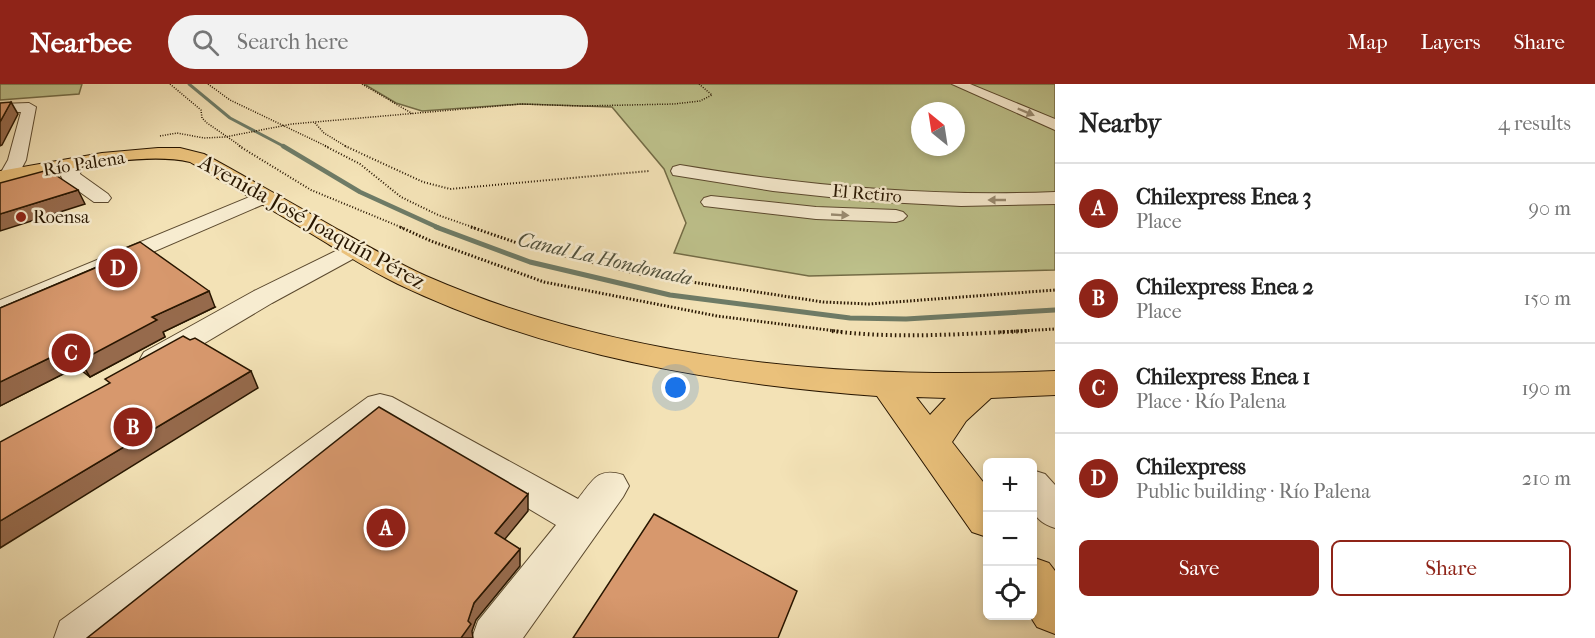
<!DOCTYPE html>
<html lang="en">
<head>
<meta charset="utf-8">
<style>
  body { margin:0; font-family:"IM FELL French Canon",serif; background:#f2f2f2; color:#222 }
  .controls { position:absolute; right:18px; bottom:18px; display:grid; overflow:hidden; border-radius:9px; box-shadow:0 3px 9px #0003 }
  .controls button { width:54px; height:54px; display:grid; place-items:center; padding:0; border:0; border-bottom:2px solid #e0e0e0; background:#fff; color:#222; font:30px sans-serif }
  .compass { position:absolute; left:911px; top:18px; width:54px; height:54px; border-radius:50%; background:#fff; box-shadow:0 3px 9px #0003; rotate:330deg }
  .you { position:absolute; left:676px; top:304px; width:21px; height:21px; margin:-15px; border:4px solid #fff; border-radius:50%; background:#1a73e8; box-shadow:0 0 0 9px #1a73e833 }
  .badge { display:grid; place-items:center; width:39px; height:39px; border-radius:50%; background:#8f2418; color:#fff; font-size:20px; font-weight:700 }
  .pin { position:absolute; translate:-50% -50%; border:3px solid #fff; box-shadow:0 2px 6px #0006 }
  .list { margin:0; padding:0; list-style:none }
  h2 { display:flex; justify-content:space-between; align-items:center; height:78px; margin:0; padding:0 24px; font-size:26px }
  h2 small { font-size:20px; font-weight:400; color:#767676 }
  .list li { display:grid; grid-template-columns:39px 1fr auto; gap:18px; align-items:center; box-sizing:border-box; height:90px; padding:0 24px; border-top:2px solid #e0e0e0 }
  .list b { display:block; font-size:22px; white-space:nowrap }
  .list p { margin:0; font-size:20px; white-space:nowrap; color:#767676 }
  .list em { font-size:20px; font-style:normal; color:#767676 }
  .actions { display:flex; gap:12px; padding:18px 24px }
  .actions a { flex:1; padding:14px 0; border:2px solid #8f2418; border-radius:9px; text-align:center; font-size:21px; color:#8f2418 }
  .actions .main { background:#8f2418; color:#fff }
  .icon { flex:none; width:33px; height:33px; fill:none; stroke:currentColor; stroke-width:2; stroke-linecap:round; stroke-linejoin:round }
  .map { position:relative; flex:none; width:1055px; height:554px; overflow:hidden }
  header { display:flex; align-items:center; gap:36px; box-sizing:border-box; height:84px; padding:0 30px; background:#8f2418; color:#fff }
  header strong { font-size:28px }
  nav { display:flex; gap:33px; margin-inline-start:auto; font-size:21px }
  .search { width:420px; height:54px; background:#f2f2f2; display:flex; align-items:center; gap:15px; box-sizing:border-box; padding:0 21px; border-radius:33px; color:#767676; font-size:22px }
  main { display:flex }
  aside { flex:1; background:#fff }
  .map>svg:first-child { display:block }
  .green { fill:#bec28c; stroke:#736c46; stroke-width:1.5; fill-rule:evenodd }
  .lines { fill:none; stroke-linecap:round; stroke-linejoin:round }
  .stream-far2 { stroke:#6e7b66; stroke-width:3 }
  .stream-far1 { stroke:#6e7b66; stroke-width:4.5 }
  .stream { stroke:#6e7b66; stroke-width:5 }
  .minor-casing { stroke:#5b492e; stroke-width:2 }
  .major-casing { stroke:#281600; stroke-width:2 }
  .path-far3 { stroke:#281600; stroke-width:1.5; stroke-dasharray:1 1.5; stroke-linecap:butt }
  .path-far2 { stroke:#281600; stroke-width:2; stroke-dasharray:1 2; stroke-linecap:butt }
  .path-far1 { stroke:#281600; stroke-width:3; stroke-dasharray:1.5 2; stroke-linecap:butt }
  .path { stroke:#281600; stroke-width:4; stroke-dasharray:1.5 3; stroke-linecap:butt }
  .minor { fill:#f7ecd0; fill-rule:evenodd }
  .major { fill:#eac17b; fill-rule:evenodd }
  .wall { fill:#b9835e; stroke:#281600; stroke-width:1.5 }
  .shaded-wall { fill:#966a4c; stroke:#281600; stroke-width:1.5 }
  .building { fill:#d7986d; stroke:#281600; stroke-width:1.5 }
  .oneway { fill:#9a8c72 }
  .poi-dot { fill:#8f2418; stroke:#f7ecd0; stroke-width:2 }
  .labels { text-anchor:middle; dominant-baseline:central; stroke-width:5; stroke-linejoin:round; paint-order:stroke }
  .far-street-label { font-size:18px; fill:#281600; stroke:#f7ecd0 }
  .far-poi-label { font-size:18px; fill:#281600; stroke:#f7ecd0; text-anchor:start }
  .far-water-label { font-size:20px; font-style:italic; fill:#51513c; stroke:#f7ecd0 }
  .street-label { font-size:22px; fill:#281600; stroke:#f7ecd0 }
</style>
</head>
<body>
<header>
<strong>Nearbee</strong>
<div class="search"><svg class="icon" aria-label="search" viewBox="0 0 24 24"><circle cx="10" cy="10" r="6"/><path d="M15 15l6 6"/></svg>Search here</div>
<nav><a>Map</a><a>Layers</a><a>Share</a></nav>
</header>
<main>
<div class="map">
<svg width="1055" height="554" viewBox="0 0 1055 554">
  <rect width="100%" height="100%" fill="#f3e2b6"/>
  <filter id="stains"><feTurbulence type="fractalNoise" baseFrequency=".00333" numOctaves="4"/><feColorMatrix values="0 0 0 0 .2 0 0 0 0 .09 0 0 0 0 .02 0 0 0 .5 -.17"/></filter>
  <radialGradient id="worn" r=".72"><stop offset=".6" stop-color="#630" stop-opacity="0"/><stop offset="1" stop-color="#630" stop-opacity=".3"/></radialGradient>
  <g class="green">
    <path d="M0 0H82L79 10 0 16Z"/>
    <path d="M364 0H1055V186L809 192 674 169 686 139 664 85 612 23 522 20 422 27 396 19ZM920 27H956V63H920Z"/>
  </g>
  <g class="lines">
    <path class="stream-far2" d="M189 0 230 34 285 63"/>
    <path class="stream-far1" d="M283 62 360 108 439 144"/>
    <path class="stream" d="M436 143 530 178 670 211 850 234 906 235 1055 226"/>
    <defs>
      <g id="minor">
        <path d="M952 0H970L1055 35V46Z"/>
        <path d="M29 19 36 23 26 76 16 95H2L0 90 8 76 21 28H0V20Z"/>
        <path d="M73 76 79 77 82 81 80 90 108 110 111 114 108 118H94L63 96 61 92 67 77Z"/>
        <path d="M680 81C805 102 929 113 1055 108V120L961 122 867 117 773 107 673 91 671 87 673 83Z"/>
        <path d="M264 107 271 109 274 113 271 117 0 234V216Z"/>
        <path d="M711 112 816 123 896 126 903 128 907 132 903 136 896 138 816 135 704 122 701 118 704 114Z"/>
        <path d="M354 158 362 160 366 165 362 170 272 219 166 282 155 285 144 282 140 275 144 268 254 207Z"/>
        <path d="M380 310 392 313 578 415C593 396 598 383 623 391L629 402 623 413 523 554H472L478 537 556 441 382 337 114 554H54L60 537 368 313Z"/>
        <path d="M1032 386 1045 390 1055 401V444C1024 434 1032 414 1032 386Z"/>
      </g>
      <g id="major">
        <path d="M158 64H180L204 70C246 93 288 117 330 141 362 159 393 177 426 192 623 278 843 296 1055 287V311L991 314 966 337 952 358 987 403V453L972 448 877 312C714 300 546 271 398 200 369 186 343 169 315 152 274 127 232 103 190 78 138 66 54 89 0 99V87L102 69ZM916 313 946 314 930 331Z"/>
        <path d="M1032 473 1049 479 1055 487V550L1037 543 1030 532H1032Z"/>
      </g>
    </defs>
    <use href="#minor" class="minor-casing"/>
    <use href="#major" class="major-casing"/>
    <g class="path-far3">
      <path d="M170 0 201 26 202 34 207 39 242 63"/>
      <path d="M208 0 230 16 328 63"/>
      <path d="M362 0 413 30"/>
      <path d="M315 39 324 49 347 63"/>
      <path d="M160 52 177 49 204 54 225 53 292 40 521 20 582 22 674 20 700 17 712 11 699 0"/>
    </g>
    <g class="path-far2">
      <path d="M239 62 311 106 403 144"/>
      <path d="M325 62 360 80 401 113 438 131 475 144"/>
      <path d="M345 62 423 98 450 105 649 87"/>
    </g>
    <g class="path-far1">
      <path d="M400 143 431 157 544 198 717 232 844 248"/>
      <path d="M471 143 529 163 639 190 823 218 869 220 1055 206"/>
      <path d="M1000 248 1055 245"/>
    </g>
    <path class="path" d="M832 247C897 255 961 250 1027 247"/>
    <use href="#minor" class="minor"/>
    <use href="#major" class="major"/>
  </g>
  <path class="wall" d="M101 174 215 223 163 248 165 253 90 293 77 283 0 322V224L104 180Z"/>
  <g class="shaded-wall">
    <path d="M11 18 18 30 2 61 0 62V38Z"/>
    <path d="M78 106 85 120 0 147V130Z"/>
    <path d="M209 207 215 223 163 248 165 253 90 293 80 277 152 233Z"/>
    <path d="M66 266 77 283 0 322V298Z"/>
    <path d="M251 287 258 304 0 464V437Z"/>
    <path d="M528 410V427L496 466 495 449Z"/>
    <path d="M520 465V482L476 536 472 547 473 554H461L474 519Z"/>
  </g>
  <g class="building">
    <path d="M11 18 0 38V19Z"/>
    <path d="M48 86 78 106 0 130V99Z"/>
    <path d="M140 158 209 207 152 233 157 236 80 277 66 266 0 298V224L107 179 101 174Z"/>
    <path d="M183 252 190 256 195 254 251 287 0 437V358L110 299 105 295Z"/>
    <path d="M379 323 528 410 495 449 520 465 474 519 468 537 471 540 461 554H87Z"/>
    <path d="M654 430 797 507 778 554H573Z"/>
  </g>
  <defs><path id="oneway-solid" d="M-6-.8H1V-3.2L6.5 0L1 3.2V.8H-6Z" transform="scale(1.5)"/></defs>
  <g class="oneway">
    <use href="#oneway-solid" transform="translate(1026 28) rotate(23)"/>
    <use href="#oneway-solid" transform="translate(997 116) rotate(180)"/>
    <use href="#oneway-solid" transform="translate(840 131) rotate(3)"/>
  </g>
  <circle class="poi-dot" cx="21" cy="133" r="6"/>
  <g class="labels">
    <g class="far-street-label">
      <text transform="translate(84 80) rotate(-9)">Río Palena</text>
      <text transform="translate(867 110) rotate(5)">El Retiro</text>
    </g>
    <g class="far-poi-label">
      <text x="33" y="133">Roensa</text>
    </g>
    <g class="far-water-label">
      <text transform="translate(605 175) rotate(13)">Canal La Hondonada</text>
    </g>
    <g class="street-label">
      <text transform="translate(312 138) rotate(29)">Avenida José Joaquín Pérez</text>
    </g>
  </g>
  <rect width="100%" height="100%" filter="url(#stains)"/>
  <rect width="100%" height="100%" fill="url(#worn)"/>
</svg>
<div class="controls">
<button>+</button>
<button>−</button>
<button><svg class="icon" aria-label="locate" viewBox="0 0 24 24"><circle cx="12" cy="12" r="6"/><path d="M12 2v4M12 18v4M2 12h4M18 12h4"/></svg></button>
</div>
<svg class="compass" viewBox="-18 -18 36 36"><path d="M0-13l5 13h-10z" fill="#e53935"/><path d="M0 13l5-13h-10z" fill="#767676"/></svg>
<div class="you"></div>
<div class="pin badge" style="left:386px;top:444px">A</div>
<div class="pin badge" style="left:133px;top:343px">B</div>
<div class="pin badge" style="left:71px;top:269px">C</div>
<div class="pin badge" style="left:118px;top:184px">D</div>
</div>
<aside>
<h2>Nearby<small>4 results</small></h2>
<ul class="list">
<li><span class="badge">A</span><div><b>Chilexpress Enea 3</b><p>Place</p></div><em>90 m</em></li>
<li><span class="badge">B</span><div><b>Chilexpress Enea 2</b><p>Place</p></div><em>150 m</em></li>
<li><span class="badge">C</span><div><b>Chilexpress Enea 1</b><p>Place · Río Palena</p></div><em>190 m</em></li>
<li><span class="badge">D</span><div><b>Chilexpress</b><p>Public building · Río Palena</p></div><em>210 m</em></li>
</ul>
<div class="actions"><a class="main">Save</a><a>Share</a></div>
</aside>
</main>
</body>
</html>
